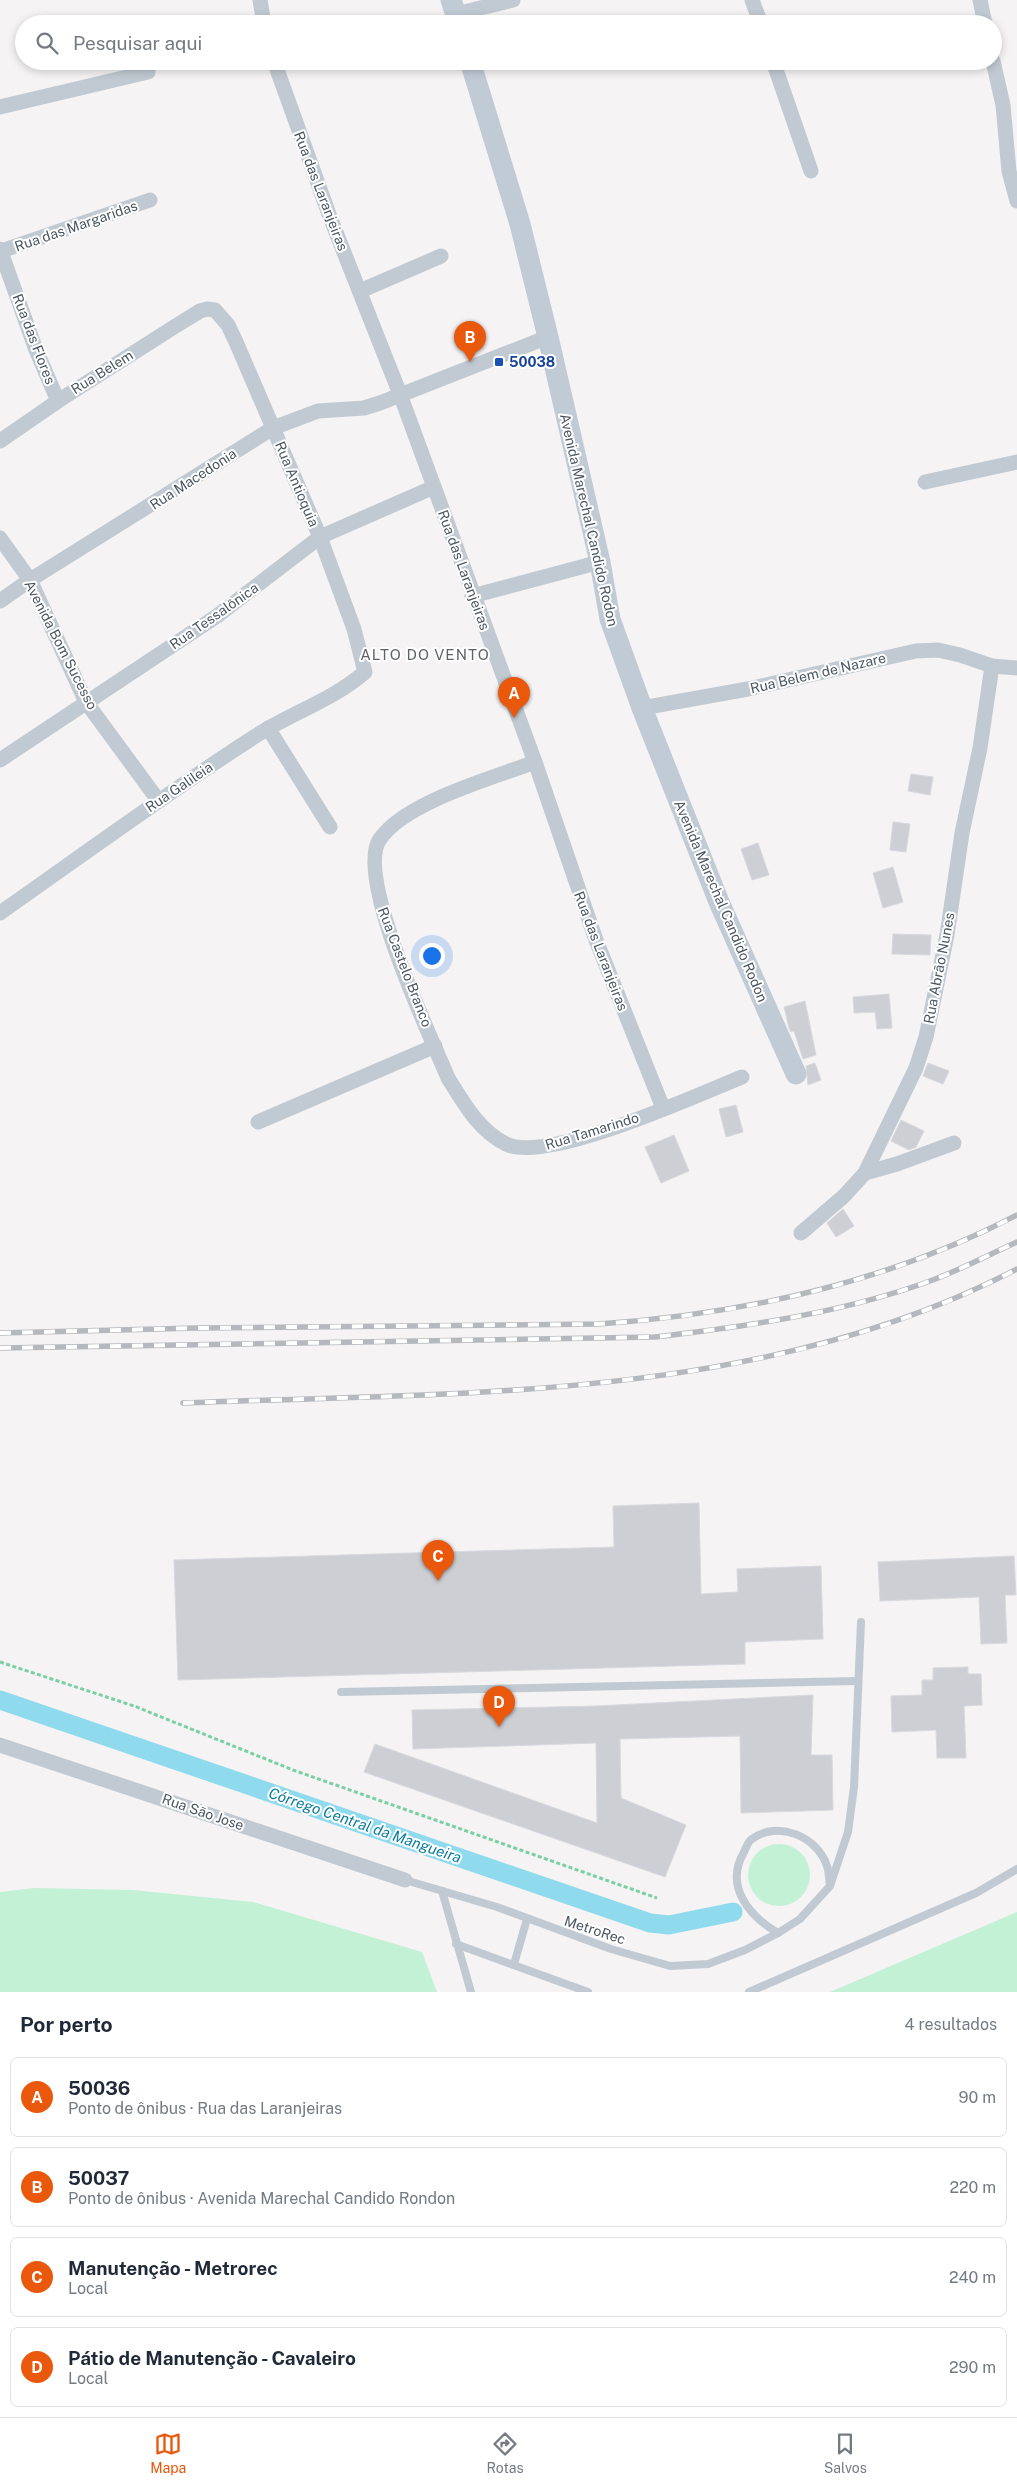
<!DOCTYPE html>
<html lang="pt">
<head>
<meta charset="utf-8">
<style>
  body { margin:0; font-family:"Public Sans",sans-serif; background:#f6f6f7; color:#1f2937 }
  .you { position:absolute; left:431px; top:955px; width:18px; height:18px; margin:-12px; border:4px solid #fff; border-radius:50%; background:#1a73e8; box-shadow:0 0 0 8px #1a73e833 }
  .badge { display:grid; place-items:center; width:32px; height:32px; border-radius:50%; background:#ea580c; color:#fff; font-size:16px; font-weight:700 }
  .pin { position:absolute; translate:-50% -41px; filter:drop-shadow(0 1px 2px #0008) }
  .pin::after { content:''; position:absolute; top:26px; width:18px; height:15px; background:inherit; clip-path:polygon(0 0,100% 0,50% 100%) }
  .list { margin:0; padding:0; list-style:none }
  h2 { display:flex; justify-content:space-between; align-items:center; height:65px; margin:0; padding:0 20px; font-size:21px }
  h2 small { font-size:16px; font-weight:400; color:#747a83 }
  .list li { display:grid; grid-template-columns:32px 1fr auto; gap:15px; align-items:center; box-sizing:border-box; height:80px; margin:0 10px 10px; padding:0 10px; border:1px solid #e0e1e3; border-radius:8px }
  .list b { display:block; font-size:19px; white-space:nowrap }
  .list p { margin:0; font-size:16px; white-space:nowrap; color:#747a83 }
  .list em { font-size:16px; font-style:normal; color:#747a83 }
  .icon { flex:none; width:28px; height:28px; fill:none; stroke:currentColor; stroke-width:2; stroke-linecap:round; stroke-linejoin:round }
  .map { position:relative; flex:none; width:1017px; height:1992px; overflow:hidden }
  .search { position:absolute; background:#fff; box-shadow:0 2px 8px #0003; left:15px; right:15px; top:15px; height:55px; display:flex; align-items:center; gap:12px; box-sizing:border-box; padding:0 18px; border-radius:28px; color:#747a83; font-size:19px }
  .sheet { height:425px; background:#fff }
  nav { display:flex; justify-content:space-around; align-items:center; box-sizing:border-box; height:70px; border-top:1px solid #e0e1e3; background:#fff; font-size:14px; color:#747a83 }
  nav a { display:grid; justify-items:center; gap:2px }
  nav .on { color:#ea580c }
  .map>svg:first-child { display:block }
  .green { fill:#c3f1d5 }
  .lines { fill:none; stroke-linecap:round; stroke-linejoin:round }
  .canal { stroke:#90daee; stroke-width:19 }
  .building { fill:#cdcfd5; stroke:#d7d9de }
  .path { stroke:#7ad0a6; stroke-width:3; stroke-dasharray:4 2.5; stroke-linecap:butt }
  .lane { stroke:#c1cad2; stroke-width:8 }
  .street { stroke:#c1cad2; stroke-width:15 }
  .secondary { stroke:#c1cbd6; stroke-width:21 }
  .rail-casing { stroke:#b5b8bd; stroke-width:5.5 }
  .rail { stroke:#fff; stroke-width:4; stroke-dasharray:11; stroke-linecap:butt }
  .transit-dot { fill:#1a4fb4; stroke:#fff; stroke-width:2 }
  .labels { text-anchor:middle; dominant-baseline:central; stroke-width:4; stroke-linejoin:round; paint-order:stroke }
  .street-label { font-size:14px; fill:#4a5661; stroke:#fff }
  .transit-label { font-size:14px; font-weight:bold; fill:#164399; stroke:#fff; text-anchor:start }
  .neighbourhood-label { font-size:15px; letter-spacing:1px; fill:#5f6368; stroke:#fff }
  .water-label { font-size:15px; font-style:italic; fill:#0c7c9b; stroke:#fff }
</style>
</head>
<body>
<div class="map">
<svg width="1017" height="1992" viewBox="0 0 1017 1992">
  <rect width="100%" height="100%" fill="#f5f3f3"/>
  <g class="green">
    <circle cx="779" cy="1875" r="31"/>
    <path d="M35 1888 133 1890 253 1902 422 1952 437 1992H0V1892Z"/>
    <path d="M1017 1912V1992H830Z"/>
  </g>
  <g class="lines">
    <path class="canal" d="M0 1700 650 1923 669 1925 733 1912"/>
  </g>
  <g class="building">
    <path d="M911 774 933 777 930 795 908 791Z"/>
    <path d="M893 822 910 824 906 852 890 850Z"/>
    <path d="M758 843 769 875 752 880 741 849Z"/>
    <path d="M893 867 903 902 883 908 873 873Z"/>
    <path d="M893 934 931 935 930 955 892 954Z"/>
    <path d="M889 994 892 1028 877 1029 875 1012 854 1013 853 997Z"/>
    <path d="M805 1001 816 1055 803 1059 794 1031 791 1032 789 1028 784 1007Z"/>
    <path d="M815 1063 821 1080 808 1085 806 1066Z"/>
    <path d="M928 1063 949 1071 943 1084 923 1076Z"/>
    <path d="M736 1105 743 1132 726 1137 719 1109Z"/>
    <path d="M901 1120 924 1131 916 1147 909 1150 891 1141Z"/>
    <path d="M674 1135 689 1171 661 1183 645 1147Z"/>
    <path d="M843 1209 854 1226 836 1237 827 1223Z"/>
    <path d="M699 1503 701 1594 738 1592 737 1569 821 1566 823 1639 745 1642V1664L178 1680 174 1560 614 1547 613 1506Z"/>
    <path d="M1014 1556 1016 1595H1005L1007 1643 981 1644 979 1597 880 1601 878 1562Z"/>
    <path d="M968 1667V1674H981L982 1705 964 1706 966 1758H937L936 1730 892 1732 891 1696 922 1695V1680H933V1668Z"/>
    <path d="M813 1695 811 1755H832L833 1810 741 1813 740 1736 620 1739 621 1798 686 1825 665 1877 364 1772 375 1744 597 1823 596 1743 413 1749 412 1710 596 1706Z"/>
  </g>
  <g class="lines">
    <path class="path" d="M0 1662 134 1706 293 1770 657 1898"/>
    <g class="lane">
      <path d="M341 1692 857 1681"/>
      <path d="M405 1880 497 1907 611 1949 670 1966 708 1964 745 1950 778 1933 800 1919 830 1886 848 1832 854 1787 861 1622"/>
      <path d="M442 1891 471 1992"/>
      <path d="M778 1933C749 1916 724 1886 744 1852 746 1848 748 1841 752 1839 778 1820 817 1836 827 1866 829 1871 829 1879 830 1885"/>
      <path d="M456 1944 588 1992"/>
      <path d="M514 1964 527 1919"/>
      <path d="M749 1992 976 1893 1017 1869"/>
    </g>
    <g class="street">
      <path d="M260 0 264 24"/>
      <path d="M752 0 761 24"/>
      <path d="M980 0 985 24"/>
      <path d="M456 14 513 0"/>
      <path d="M274 61 330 217 400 394 535 762 596 940 663 1108"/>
      <path d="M773 61 811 171"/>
      <path d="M993 61 1003 105 1009 171 1017 201"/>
      <path d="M0 107 148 72"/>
      <path d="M0 249 36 350 58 401"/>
      <path d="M1 251 150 200"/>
      <path d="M360 291 441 256"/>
      <path d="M0 441 58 401 174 327 200 311 207 309 215 310 228 325 236 342 320 537 354 629 365 672C333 700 289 714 254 737 167 793 84 854 0 913"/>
      <path d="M925 482 1017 462"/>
      <path d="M0 538 30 580 86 702 158 800"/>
      <path d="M472 596 600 562"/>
      <path d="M0 601 30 580 273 428 318 411 364 408 380 403 548 337"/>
      <path d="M642 708 748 689 916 651 938 650 960 655 992 666 1017 668"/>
      <path d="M268 728 330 827"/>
      <path d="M0 760 217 616 320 537 434 487"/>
      <path d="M535 762C493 778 405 802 380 839 354 875 431 1037 448 1078 463 1102 479 1131 506 1144 547 1164 697 1095 742 1077"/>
      <path d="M258 1122 435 1046"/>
      <path d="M865 1173 897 1164 954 1143"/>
      <path d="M801 1233 844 1196 865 1173 916 1068 926 1037 947 935 962 833 980 748 992 666"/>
      <path d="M0 1745 405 1880"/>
    </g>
    <g class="secondary">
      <path d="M451 0 459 24"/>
      <path d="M470 61 520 224 548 337 600 562 610 619 642 708 719 902 796 1074"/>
    </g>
    <defs>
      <g id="rail">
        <path d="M0 1333 197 1328 599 1324C744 1314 887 1283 1017 1215"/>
        <path d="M0 1348 655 1337C749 1326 842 1313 930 1281 960 1270 988 1255 1017 1242"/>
        <path d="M183 1403C463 1392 762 1402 1017 1269"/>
      </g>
    </defs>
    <use href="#rail" class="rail-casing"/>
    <use href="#rail" class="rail"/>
  </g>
  <rect class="transit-dot" x="494" y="357" width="10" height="10" rx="2.5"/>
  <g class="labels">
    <g class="street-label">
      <text transform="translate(321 191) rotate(69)">Rua das Laranjeiras</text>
      <text transform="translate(76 226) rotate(-19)">Rua das Margaridas</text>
      <text transform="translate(34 339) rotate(69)">Rua das Flores</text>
      <text transform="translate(102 372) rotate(-32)">Rua Belem</text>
      <text transform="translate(193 479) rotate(-33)">Rua Macedonia</text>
      <text transform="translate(297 484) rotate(67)">Rua Antioquia</text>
      <text transform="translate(589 520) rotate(77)">Avenida Marechal Candido Rodon</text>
      <text transform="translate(464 570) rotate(70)">Rua das Laranjeiras</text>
      <text transform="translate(214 616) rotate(-35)">Rua Tessalônica</text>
      <text transform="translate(61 645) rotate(63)">Avenida Bom Sucesso</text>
      <text transform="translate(818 673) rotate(-13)">Rua Belem de Nazare</text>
      <text transform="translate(179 787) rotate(-34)">Rua Galileia</text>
      <text transform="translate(721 901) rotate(67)">Avenida Marechal Candido Rodon</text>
      <text transform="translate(601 951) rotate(69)">Rua das Laranjeiras</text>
      <text transform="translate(405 967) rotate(69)">Rua Castelo Branco</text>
      <text transform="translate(939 968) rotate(-79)">Rua Abrão Nunes</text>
      <text transform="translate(592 1131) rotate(-17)">Rua Tamarindo</text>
      <text transform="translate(203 1812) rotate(19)">Rua São Jose</text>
      <text transform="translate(595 1930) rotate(18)">MetroRec</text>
    </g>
    <g class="transit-label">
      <text x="509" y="362">50038</text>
    </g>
    <g class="neighbourhood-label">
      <text x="425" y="654">ALTO DO VENTO</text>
    </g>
    <g class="water-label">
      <text transform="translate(365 1825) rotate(19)">Córrego Central da Mangueira</text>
    </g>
  </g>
</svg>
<div class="you"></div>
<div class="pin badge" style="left:514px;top:718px">A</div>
<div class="pin badge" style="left:470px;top:362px">B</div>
<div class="pin badge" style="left:438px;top:1581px">C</div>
<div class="pin badge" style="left:499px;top:1727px">D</div>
<div class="search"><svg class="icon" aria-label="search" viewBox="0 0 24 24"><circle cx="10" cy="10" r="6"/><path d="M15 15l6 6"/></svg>Pesquisar aqui</div>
</div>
<section class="sheet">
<h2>Por perto<small>4 resultados</small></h2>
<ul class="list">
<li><span class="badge">A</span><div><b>50036</b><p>Ponto de ônibus · Rua das Laranjeiras</p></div><em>90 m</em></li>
<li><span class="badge">B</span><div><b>50037</b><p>Ponto de ônibus · Avenida Marechal Candido Rondon</p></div><em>220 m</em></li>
<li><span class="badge">C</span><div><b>Manutenção - Metrorec</b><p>Local</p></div><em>240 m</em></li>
<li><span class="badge">D</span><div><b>Pátio de Manutenção - Cavaleiro</b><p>Local</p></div><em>290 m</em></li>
</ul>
</section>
<nav>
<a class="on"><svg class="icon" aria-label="map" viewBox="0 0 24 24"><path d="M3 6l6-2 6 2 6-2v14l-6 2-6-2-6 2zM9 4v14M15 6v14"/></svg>Mapa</a>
<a><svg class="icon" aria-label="directions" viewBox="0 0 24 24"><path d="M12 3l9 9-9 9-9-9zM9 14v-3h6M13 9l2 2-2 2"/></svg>Rotas</a>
<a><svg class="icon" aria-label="saved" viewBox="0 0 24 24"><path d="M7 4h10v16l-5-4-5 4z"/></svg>Salvos</a>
</nav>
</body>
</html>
